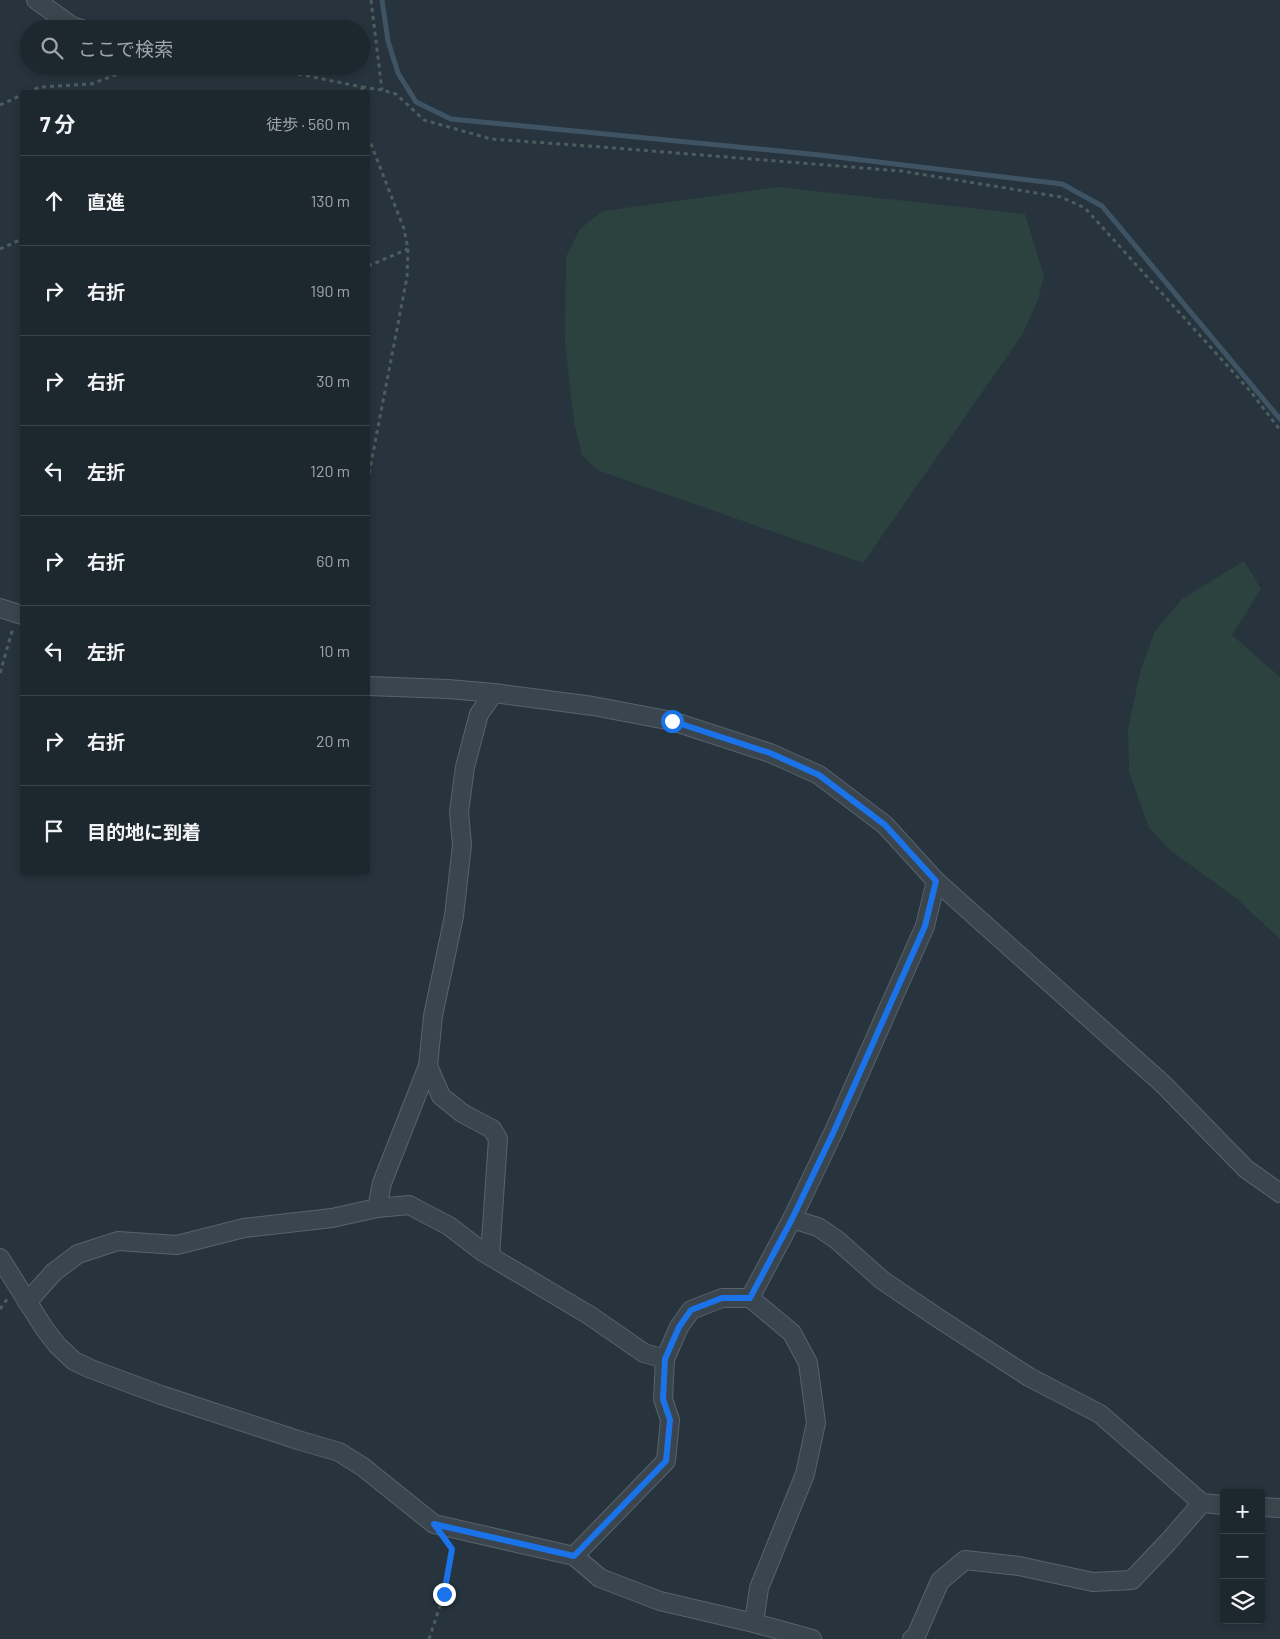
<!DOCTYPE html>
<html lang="ja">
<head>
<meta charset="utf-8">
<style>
  body { margin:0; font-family:Barlow,"Noto Sans JP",sans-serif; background:#252f36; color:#f1f3f6 }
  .controls { position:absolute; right:15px; bottom:15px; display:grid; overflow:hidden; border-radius:5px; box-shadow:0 2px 8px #0003 }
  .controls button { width:45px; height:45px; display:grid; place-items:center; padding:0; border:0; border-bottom:1px solid #3b444a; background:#1d272e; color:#f1f3f6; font:25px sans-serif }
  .stop { position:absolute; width:15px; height:15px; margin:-11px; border:4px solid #1a73e8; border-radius:50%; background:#fff }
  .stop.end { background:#1a73e8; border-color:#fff; box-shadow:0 1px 5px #0008 }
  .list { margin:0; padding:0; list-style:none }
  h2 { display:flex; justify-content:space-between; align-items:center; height:65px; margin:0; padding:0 20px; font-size:21px }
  h2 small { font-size:16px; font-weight:400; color:#a0a5aa }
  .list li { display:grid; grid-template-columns:32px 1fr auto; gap:15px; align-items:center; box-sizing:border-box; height:90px; padding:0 20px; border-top:1px solid #3b444a }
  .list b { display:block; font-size:19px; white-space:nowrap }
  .list em { font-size:16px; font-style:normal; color:#a0a5aa }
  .icon { flex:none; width:28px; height:28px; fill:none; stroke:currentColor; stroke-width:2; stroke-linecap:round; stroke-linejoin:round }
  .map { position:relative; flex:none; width:1280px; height:1639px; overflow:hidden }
  .search { position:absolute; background:#1d272e; box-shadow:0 2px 8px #0003; left:20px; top:20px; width:350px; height:55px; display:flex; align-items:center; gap:12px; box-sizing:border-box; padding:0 18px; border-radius:28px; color:#a0a5aa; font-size:19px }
  .panel { position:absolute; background:#1d272e; box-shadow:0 2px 8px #0003; left:20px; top:90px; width:350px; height:785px; border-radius:5px }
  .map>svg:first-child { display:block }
  .green { fill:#2c423f }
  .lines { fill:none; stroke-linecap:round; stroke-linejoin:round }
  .stream { stroke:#3e5464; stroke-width:5 }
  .minor-casing { stroke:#58636b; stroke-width:20 }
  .path { stroke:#4b5e5e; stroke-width:3; stroke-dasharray:4 4; stroke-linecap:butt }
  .minor { stroke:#3a454d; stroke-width:18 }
  .route { stroke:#1a73e8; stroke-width:6 }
</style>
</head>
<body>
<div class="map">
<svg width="1280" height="1639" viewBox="0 0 1280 1639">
  <rect width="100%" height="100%" fill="#27343d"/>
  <g class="green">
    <path d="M778 187 1025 214 1044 276 1038 300 1022 335 863 563 597 470 582 455 574 422 565 342 566 257 580 229 603 211Z"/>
    <path d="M1244 561 1261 589 1232 635 1280 677V939L1237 899 1170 850 1149 828 1129 772 1128 728 1141 669 1155 631 1182 599Z"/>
  </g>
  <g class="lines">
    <path class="stream" d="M382 0 388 41 398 73 416 102 451 119 820 155 1062 184 1102 206 1280 419"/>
    <defs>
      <g id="minor">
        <path d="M36 0 72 26 82 29"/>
        <path d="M0 608 22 615"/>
        <path d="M368 686 448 689 494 693 593 706 672 721 770 753 819 775 885 825 936 881 1163 1084 1246 1169 1280 1193"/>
        <path d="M428 1066 441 1096 462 1113 492 1129 498 1139 490 1256"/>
        <path d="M377 1208 409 1205 449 1226 483 1252 589 1315 644 1353 665 1359 679 1327 691 1310 722 1298H750L792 1333 808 1363 816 1423 805 1474 759 1588 754 1623 812 1639"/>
        <path d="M792 1219 818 1227 837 1240 882 1280 938 1318 1029 1377 1100 1414 1202 1503 1224 1505"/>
        <path d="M0 1258 44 1328 57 1345 74 1361 91 1369 161 1395 298 1440 339 1452 363 1467 434 1524 574 1556 600 1578 660 1601 754 1623"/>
        <path d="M750 1298 792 1219 834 1131 925 926 936 881"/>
        <path d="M27 1302 54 1272 78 1254 118 1241 177 1245 244 1228 332 1218 377 1208 382 1183 428 1066 433 1016 454 916 462 845 459 812 465 767 479 714 494 693"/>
        <path d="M1261 1507 1280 1508"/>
        <path d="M574 1556 666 1461 670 1420 663 1399 665 1359"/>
        <path d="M912 1639 916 1636 940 1581 965 1560 1019 1566 1093 1582 1132 1580 1168 1542 1202 1503"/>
      </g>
    </defs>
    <use href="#minor" class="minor-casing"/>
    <g class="path">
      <path d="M371 0 382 90"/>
      <path d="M259 66 362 87V92"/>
      <path d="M362 87 382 90 396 94 424 120 491 139 602 147 901 171 1061 197 1085 208 1251 392 1280 430"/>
      <path d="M27 92 40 87 91 84 140 66"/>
      <path d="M0 105 22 95"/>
      <path d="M368 136 404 229 408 249 407 277 368 479"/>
      <path d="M0 249 22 239"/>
      <path d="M368 266 408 249"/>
      <path d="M0 673 13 628"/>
      <path d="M0 1309 8 1298"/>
      <path d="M429 1639 444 1594 452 1549 449 1544"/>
    </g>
    <use href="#minor" class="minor"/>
  </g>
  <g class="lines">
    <path class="route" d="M444 1594 452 1549 434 1524 574 1556 666 1461 670 1420 663 1399 665 1359 679 1327 691 1310 722 1298H750L792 1219 834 1131 925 926 936 881 885 825 819 775 770 753 672 721"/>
  </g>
</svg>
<div class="controls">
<button>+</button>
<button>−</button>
<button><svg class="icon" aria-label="layers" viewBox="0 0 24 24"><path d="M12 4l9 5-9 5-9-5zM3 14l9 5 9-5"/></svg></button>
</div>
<div class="stop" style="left:672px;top:721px"></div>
<div class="stop end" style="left:444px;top:1594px"></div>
<div class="search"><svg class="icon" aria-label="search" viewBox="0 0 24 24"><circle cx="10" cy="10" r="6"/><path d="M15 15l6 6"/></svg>ここで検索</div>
<section class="panel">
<h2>7 分<small>徒歩 · 560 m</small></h2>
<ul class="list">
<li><svg class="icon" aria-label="ahead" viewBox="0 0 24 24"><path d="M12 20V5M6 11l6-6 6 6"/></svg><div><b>直進</b></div><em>130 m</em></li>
<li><svg class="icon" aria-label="right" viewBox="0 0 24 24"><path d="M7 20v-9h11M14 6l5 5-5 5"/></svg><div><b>右折</b></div><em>190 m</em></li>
<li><svg class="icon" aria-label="right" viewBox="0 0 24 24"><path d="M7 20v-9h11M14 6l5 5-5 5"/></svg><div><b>右折</b></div><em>30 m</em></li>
<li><svg class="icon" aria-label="left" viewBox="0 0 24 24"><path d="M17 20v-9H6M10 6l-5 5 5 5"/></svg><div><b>左折</b></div><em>120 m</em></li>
<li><svg class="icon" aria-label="right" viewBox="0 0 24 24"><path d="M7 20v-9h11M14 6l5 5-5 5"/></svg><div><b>右折</b></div><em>60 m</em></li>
<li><svg class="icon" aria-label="left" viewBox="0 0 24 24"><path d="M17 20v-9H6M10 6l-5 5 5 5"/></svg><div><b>左折</b></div><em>10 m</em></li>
<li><svg class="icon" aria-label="right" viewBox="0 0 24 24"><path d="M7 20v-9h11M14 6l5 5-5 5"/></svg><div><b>右折</b></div><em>20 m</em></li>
<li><svg class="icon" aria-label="arrive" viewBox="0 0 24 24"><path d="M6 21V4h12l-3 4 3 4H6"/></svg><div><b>目的地に到着</b></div></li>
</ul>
</section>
</div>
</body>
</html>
